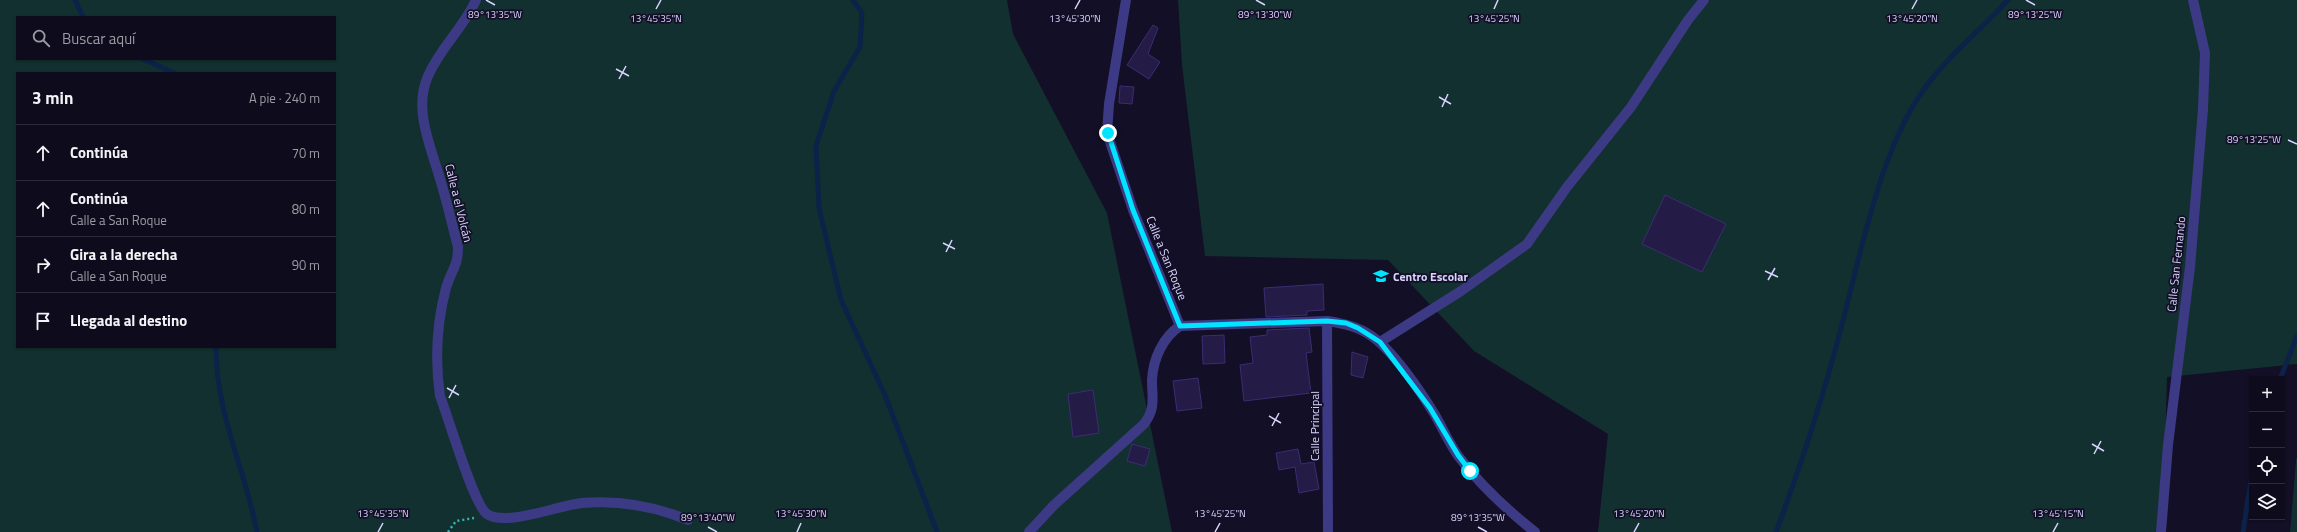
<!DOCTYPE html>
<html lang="es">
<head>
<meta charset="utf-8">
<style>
  body { margin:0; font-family:"Titillium Web",sans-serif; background:#171425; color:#f1f3f6 }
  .controls { position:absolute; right:12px; bottom:12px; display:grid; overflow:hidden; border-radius:0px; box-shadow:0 1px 3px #0004 }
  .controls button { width:36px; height:36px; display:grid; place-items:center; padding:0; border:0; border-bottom:1px solid #2e2b3b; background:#0e0b1c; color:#f1f3f6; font:20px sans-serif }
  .stop { position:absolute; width:12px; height:12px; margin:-9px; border:3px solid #00e5ff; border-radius:50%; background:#fff }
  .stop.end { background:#00e5ff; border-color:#fff; box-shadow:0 1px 4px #0008 }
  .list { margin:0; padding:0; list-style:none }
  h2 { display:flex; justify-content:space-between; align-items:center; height:52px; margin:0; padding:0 16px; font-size:17px }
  h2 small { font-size:13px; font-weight:400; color:#9b9ba3 }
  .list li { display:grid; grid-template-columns:26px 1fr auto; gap:12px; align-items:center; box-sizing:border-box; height:56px; padding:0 16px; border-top:1px solid #2e2b3b }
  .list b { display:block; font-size:15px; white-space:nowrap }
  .list p { margin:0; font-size:13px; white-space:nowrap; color:#9b9ba3 }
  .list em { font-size:13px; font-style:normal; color:#9b9ba3 }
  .icon { flex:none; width:22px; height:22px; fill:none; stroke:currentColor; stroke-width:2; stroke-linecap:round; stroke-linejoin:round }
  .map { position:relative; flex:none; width:2297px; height:532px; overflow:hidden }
  .search { position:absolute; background:#0e0b1c; box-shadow:0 1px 3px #0004; left:16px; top:16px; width:320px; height:44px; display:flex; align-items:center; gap:10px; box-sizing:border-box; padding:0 14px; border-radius:0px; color:#9b9ba3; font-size:15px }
  .panel { position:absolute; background:#0e0b1c; box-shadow:0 1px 3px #0004; left:16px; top:72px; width:320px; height:276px; border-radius:0px }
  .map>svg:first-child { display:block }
  .green { fill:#12302f; fill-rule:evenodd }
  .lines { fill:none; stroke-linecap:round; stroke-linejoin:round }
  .stream { stroke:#0c2248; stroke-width:5 }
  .building { fill:#241b47; stroke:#3b2d73 }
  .path { stroke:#2fb8b0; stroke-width:2.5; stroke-dasharray:2 3; stroke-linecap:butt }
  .minor { stroke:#3d3a85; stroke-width:10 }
  .route { stroke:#00e5ff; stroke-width:5 }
  .ticks { fill:none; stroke:#d9d4ff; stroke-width:1.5 }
  .labels { text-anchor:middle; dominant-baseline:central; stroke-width:3.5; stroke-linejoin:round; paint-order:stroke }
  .street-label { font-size:12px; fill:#d9d4ff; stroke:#130f26 }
  .poi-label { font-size:12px; font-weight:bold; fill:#d9d4ff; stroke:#130f26; text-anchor:start }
  .ticks-label { font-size:10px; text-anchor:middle; fill:#d9d4ff; stroke:#130f26; stroke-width:3.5; stroke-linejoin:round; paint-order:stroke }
</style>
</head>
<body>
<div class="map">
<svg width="2297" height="532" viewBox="0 0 2297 532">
  <rect width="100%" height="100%" fill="#130f26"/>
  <g class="green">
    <path d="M0 0H1007L1013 34 1107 213 1172 532H0ZM17 17H335V59H17ZM17 73H335V347H17Z"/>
    <path d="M1178 0H2297V364L2167 377 2163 532H1598L1608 434 1474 351 1388 260 1205 256 1182 65Z"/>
    <path d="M2297 457V532H2290L2296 460Z"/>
  </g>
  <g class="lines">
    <g class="stream">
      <path d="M75 0 83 17"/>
      <path d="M853 0 862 13 860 47 834 91 816 146 819 208 841 300 885 395 937 532"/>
      <path d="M143 59 174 73"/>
      <path d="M216 347C216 415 245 468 257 532"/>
      <path d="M2280 379 2297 336"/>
      <path d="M1776 532C1801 465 1823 398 1841 328 1860 257 1879 155 1920 95 1944 59 1979 32 2008 0"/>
      <path d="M2243 532 2252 474"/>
    </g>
  </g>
  <g class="building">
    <path d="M1153 25 1158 28 1148 54 1160 62 1149 79 1127 65Z"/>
    <path d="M1120 86 1134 87 1132 104 1119 103Z"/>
    <path d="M1665 195 1726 224 1702 272 1642 244Z"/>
    <path d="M1323 284 1324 310 1307 311V315L1266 317 1264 288Z"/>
    <path d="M1309 328 1312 352 1306 353 1311 393 1244 401 1240 365 1253 363 1250 337 1267 335V330Z"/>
    <path d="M1224 335 1225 363 1203 364 1202 336Z"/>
    <path d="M1352 352 1368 357 1363 378 1351 375Z"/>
    <path d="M1198 378 1202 408 1177 411 1173 381Z"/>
    <path d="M1093 390 1099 433 1073 437 1068 394Z"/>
    <path d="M1132 444 1150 449 1145 466 1127 461Z"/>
    <path d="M1298 449 1301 464 1314 462 1319 489 1299 493 1295 467 1279 470 1276 453Z"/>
  </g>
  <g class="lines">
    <path class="path" d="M448 532 456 521 474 518"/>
    <g class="minor">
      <path d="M476 0C463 29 441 46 428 76 413 109 431 147 440 179 447 202 452 224 458 247 458 268 451 270 446 288 437 322 435 361 440 396 448 416 474 506 487 514 506 527 559 505 582 503 619 500 654 506 688 520"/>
      <path d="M1126 0 1109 104 1107 133 1133 210 1180 326 1327 321C1342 323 1357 326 1370 335 1392 349 1421 392 1435 415 1443 429 1450 445 1459 457 1481 486 1506 509 1535 532"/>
      <path d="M1327 321 1328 532"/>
      <path d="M1380 342 1461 291 1527 244 1567 187 1631 107 1688 20 1704 0"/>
      <path d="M1029 532 1054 505 1144 424C1156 408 1152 399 1152 380 1153 359 1163 337 1180 326"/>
      <path d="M2161 532 2168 445 2190 267 2203 109 2205 53 2193 0"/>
    </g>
  </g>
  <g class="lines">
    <path class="route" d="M1108 133 1133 210 1180 326 1327 321 1346 323 1358 328 1380 342 1430 408 1458 455 1470 471"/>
  </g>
  <path class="ticks" d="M486 0 495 5M1256 0 1265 5M2026 0 2035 5M656 9 661 0M1075 9 1080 0M1494 9 1498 0M1912 9 1917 0M616 69 629 76M619 79 626 66M1439 97 1451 104M1442 107 1448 94M2288 140 2297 144M943 243 955 249M946 252 952 240M1765 271 1778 277M1768 280 1775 268M447 388 459 395M449 398 456 385M1269 416 1281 423M1272 426 1279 413M2092 444 2104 451M2094 454 2101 441M708 527 717 532M1478 527 1487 532M378 532 383 523M797 532 801 523M1215 532 1220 523M1634 532 1639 523M2053 532 2058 523"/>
  <defs>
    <symbol id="school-bare" viewBox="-9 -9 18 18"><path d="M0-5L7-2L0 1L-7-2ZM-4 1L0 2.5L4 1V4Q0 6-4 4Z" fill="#00e5ff" stroke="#130f26" stroke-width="2.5" paint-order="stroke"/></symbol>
  </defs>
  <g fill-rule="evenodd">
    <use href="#school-bare" x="1370" y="265" width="22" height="22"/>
  </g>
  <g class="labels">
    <g class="street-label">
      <text transform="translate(459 203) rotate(76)">Calle a el Volcán</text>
      <text transform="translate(1167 258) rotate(68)">Calle a San Roque</text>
      <text transform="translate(2176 264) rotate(-84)">Calle San Fernando</text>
      <text transform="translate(1314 426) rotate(-90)">Calle Principal</text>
    </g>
    <g class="poi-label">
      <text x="1393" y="276">Centro Escolar</text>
    </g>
  </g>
  <g class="ticks-label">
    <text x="495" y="18">89°13'35"W</text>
    <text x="1265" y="18">89°13'30"W</text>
    <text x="2035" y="18">89°13'25"W</text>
    <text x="656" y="22">13°45'35"N</text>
    <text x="1075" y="22">13°45'30"N</text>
    <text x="1494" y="22">13°45'25"N</text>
    <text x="1912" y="22">13°45'20"N</text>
    <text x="2254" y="143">89°13'25"W</text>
    <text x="383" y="517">13°45'35"N</text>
    <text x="801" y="517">13°45'30"N</text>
    <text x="1220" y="517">13°45'25"N</text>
    <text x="1639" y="517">13°45'20"N</text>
    <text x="2058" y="517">13°45'15"N</text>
    <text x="708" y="521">89°13'40"W</text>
    <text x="1478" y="521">89°13'35"W</text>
  </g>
</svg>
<div class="controls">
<button>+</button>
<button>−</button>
<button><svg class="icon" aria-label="locate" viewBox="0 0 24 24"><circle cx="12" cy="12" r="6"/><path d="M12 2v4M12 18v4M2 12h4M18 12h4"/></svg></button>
<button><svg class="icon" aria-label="layers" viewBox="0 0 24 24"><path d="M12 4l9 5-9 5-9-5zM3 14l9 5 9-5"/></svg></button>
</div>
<div class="stop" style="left:1470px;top:471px"></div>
<div class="stop end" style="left:1108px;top:133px"></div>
<div class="search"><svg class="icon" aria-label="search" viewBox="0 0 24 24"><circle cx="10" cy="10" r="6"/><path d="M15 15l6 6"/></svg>Buscar aquí</div>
<section class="panel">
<h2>3 min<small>A pie · 240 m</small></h2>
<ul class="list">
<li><svg class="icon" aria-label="ahead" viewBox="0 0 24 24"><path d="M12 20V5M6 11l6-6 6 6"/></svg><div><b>Continúa</b></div><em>70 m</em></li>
<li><svg class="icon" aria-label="ahead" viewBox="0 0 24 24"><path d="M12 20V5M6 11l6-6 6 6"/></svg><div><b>Continúa</b><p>Calle a San Roque</p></div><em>80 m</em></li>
<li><svg class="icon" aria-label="right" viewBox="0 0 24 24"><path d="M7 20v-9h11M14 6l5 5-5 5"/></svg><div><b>Gira a la derecha</b><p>Calle a San Roque</p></div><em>90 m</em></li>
<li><svg class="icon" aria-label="arrive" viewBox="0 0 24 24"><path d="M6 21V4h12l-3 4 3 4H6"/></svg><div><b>Llegada al destino</b></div></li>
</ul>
</section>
</div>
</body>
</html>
